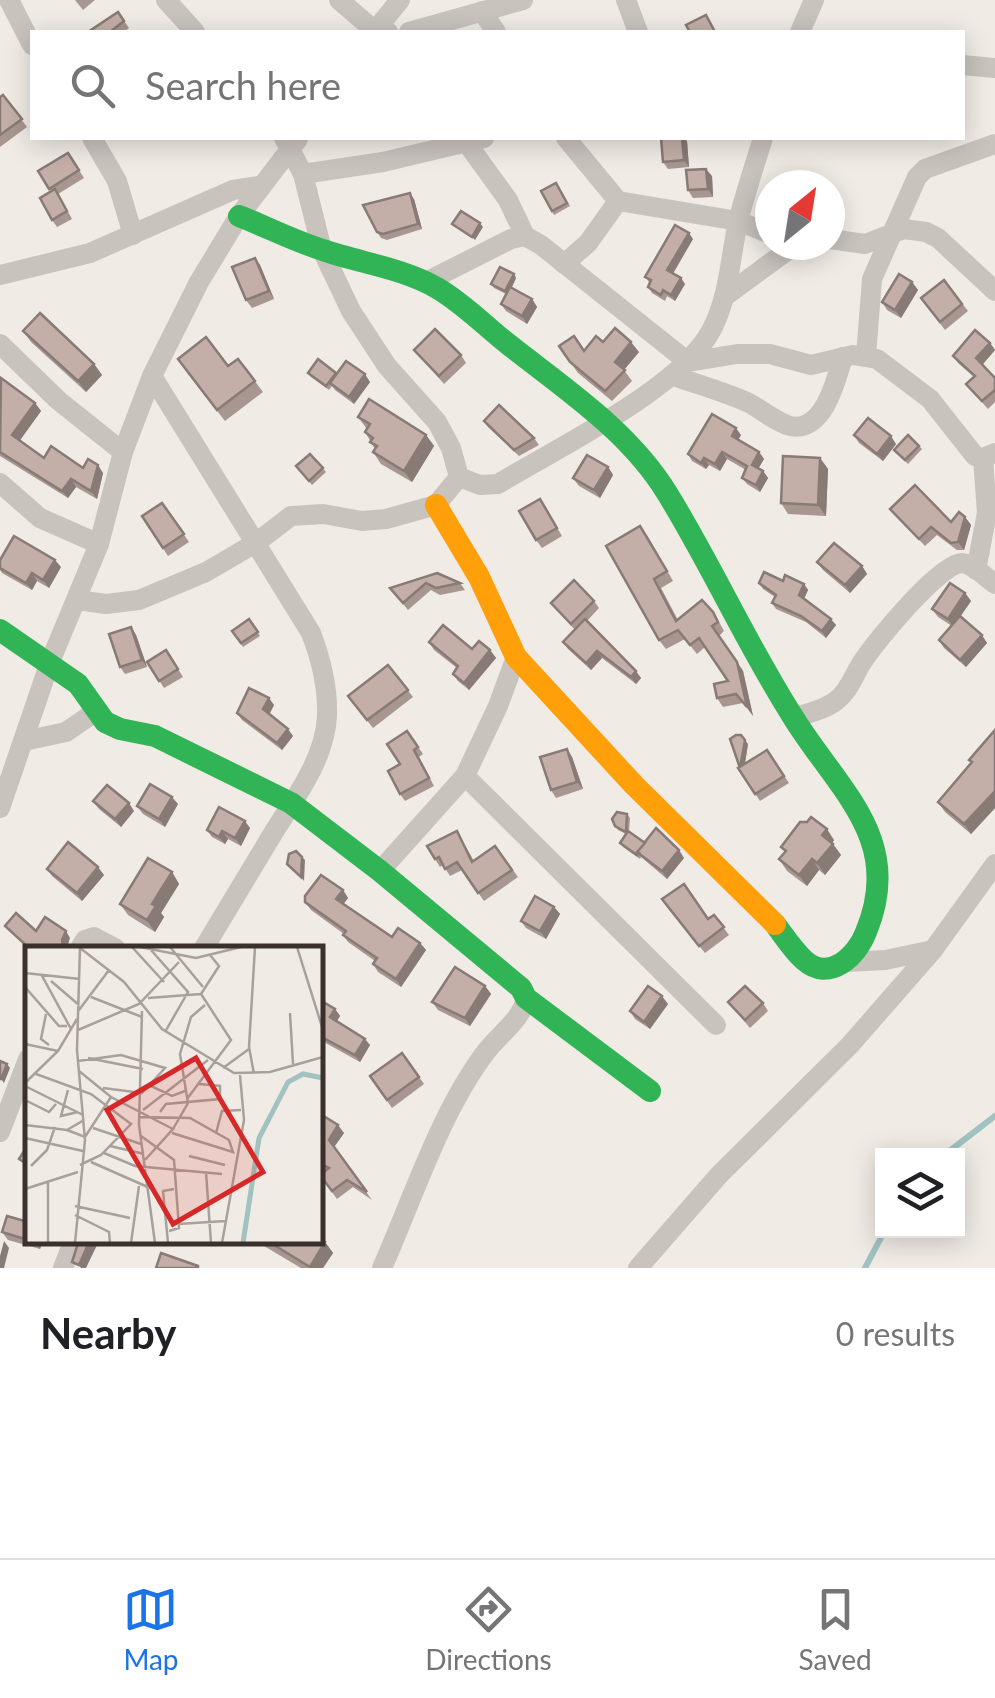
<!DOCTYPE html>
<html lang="en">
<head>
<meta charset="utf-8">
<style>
  body { margin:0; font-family:Lato,sans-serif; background:#f6f6f6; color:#202124 }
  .controls { position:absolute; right:30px; bottom:30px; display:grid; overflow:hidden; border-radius:0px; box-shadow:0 5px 25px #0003 }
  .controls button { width:90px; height:90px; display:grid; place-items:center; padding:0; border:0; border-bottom:2px solid #e0e0e0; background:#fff; color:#202124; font:50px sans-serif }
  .compass { position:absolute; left:755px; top:170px; width:90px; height:90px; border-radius:50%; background:#fff; box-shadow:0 5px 25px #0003; rotate:30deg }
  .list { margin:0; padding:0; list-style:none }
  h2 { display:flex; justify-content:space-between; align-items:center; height:130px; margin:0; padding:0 40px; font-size:42px }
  h2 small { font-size:32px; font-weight:400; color:#757577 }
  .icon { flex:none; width:55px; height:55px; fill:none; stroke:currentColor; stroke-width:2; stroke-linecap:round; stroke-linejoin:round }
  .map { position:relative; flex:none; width:995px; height:1268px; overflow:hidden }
  .search { position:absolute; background:#fff; box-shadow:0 5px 25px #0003; left:30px; right:30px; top:30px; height:110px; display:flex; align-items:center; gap:25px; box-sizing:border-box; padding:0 35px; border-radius:0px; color:#757577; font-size:38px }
  .sheet { height:290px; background:#fff }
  nav { display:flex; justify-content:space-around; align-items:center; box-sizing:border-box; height:140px; border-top:2px solid #e0e0e0; background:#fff; font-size:28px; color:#757577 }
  nav a { display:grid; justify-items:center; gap:5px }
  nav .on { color:#1a73e8 }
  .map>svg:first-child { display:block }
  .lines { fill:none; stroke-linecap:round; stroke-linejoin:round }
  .stream { stroke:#a1c2c1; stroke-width:6 }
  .street { stroke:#c9c3be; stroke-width:20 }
  .fast { stroke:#30b455; stroke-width:22 }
  .slow { stroke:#ff9f0a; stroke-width:22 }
  .wall { fill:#a89690 }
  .shaded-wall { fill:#887a75 }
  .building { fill:#c3afa7; stroke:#887a75; stroke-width:2.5 }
  .inset-river { fill:none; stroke:#a1c2c1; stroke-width:5 }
  .inset-road { fill:none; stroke:#a8a09b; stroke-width:2.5 }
  .view { fill:#d62828; fill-opacity:0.15; stroke:#d62828; stroke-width:5 }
  .inset-edge { fill:none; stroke:#3b302b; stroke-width:5 }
</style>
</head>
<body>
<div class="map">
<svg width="995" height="1268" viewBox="0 0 995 1268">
  <rect width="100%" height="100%" fill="#f0ebe5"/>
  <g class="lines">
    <g class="stream">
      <path d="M943 1156 995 1116"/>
      <path d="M865 1268 885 1230"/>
    </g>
    <g class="street">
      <path d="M9 0 32 45"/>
      <path d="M166 0 195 32"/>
      <path d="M339 0 375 31 388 32"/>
      <path d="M626 0 638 32"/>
      <path d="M482 11 496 32"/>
      <path d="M374 32 400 0"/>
      <path d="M409 32 523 0"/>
      <path d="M800 32 814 0"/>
      <path d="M962 65 995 68"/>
      <path d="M92 138 117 181 133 235"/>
      <path d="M566 138 618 201 738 221 770 234"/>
      <path d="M466 142 508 200 525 236"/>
      <path d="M303 174 383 162 484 138"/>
      <path d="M830 239 865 244 904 229 926 232 938 238 995 291"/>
      <path d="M564 264 588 243 618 201"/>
      <path d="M0 275 90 253 233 190 259 186"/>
      <path d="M426 282 511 239 525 236 541 245 688 362 737 354H770L811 365 853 355 877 359 930 399 975 456 983 458 995 453"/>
      <path d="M724 297 795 245"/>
      <path d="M0 344 59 401 123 452"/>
      <path d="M866 356 872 279 917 177 925 169 995 144"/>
      <path d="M152 376 311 633C321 659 328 687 327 716 325 760 294 799 272 835 250 872 227 910 204 948"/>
      <path d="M674 376C699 385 725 392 749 403 762 410 776 422 790 426 824 433 836 380 843 357"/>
      <path d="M459 477 480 485 498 484C557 448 682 388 712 329 730 294 730 255 739 218 746 191 755 164 763 138"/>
      <path d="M0 483 40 518 99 544"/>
      <path d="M976 570 987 513 983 458"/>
      <path d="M77 600 106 604 139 600 206 572 257 542 291 516 323 514 362 521 386 519 436 505 459 477 451 448 437 422 387 366 351 311 322 250 303 174 284 138"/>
      <path d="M793 718C808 713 825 710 837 700 850 690 854 674 863 661 876 641 940 563 962 563 974 564 986 578 995 584"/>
      <path d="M24 741 66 732 95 712"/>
      <path d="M465 776 716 1025"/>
      <path d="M0 808 50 662 99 544 123 452 152 376 199 282 239 216 298 139"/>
      <path d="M380 871 465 776 498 706 516 657"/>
      <path d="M80 948 85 940 94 937 115 948"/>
      <path d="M847 962 885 960 933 950"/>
      <path d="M0 1132 28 1059"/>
      <path d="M63 1268 74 1240"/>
      <path d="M382 1268C413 1198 440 1113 485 1053 498 1035 522 1020 526 998"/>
      <path d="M638 1268 719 1175 850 1045 933 950 995 864"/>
    </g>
    <g class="fast">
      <path d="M239 216C267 227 294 241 323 250 360 263 403 268 437 288 463 303 485 326 508 344 565 389 629 431 667 493 712 566 747 645 793 717 838 790 905 839 866 932 857 956 829 983 804 960 793 950 784 936 775 924"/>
      <path d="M0 630 78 684 105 722 120 729 155 736 291 803 380 871 521 988 526 998 650 1091"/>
    </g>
    <path class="slow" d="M436 505 479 577 516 657 634 785 775 924"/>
  </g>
  <g class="wall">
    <path d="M75 0H95L83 10Z"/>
    <path d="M118 12 129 28 124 32H88Z"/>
    <path d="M3 95 27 127 0 147V97Z"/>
    <path d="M687 141 689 167 668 169 663 162Z"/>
    <path d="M68 153 84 178 58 194 72 219 57 227 52 220 51 191 38 171Z"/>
    <path d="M712 176 713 197 693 198 688 190Z"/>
    <path d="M556 183 570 206 554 215 541 191Z"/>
    <path d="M414 199 422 229 387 240 381 238 377 232Z"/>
    <path d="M693 239 673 274 685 284 675 301 667 296 665 301 652 293 648 287 650 283 645 277Z"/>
    <path d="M255 258 260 265 274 299 252 308 246 300Z"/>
    <path d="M514 274 516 278 512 287 532 299 537 307 527 324 506 311 501 304 506 294 494 288 491 284Z"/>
    <path d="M944 280 968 311 945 330 921 298Z"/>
    <path d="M912 282 918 290 901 318 887 310 882 302Z"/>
    <path d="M23 331 94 364 102 375 86 392 31 342Z"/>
    <path d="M603 342 639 352 624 370 632 381 612 401 578 373 559 346 584 351Z"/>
    <path d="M990 343 995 350 983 364 995 378V402L988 409 966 384 974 377 958 363 953 356Z"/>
    <path d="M414 350 461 355 466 363 444 384Z"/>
    <path d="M238 359 263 392 225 421 185 370 228 366Z"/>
    <path d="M308 373 337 374 370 382 354 404 335 390 332 386 329 390 311 377Z"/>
    <path d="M0 380 35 403 41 411 20 440 44 458 103 473 97 499 76 487 68 498 0 456Z"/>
    <path d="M358 417 426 435 434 446 412 482 381 464 373 452 375 449 365 432 367 429Z"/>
    <path d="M484 421 534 438 539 445 519 456 488 427Z"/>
    <path d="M741 435 738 440 759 452 764 459 758 468 763 471 768 478 760 492 747 484 742 478 746 470 727 459 720 471 709 465 706 469 692 461 688 454Z"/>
    <path d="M854 435 896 444 883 461 859 443Z"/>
    <path d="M919 446 922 449 908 464 894 450Z"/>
    <path d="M310 454 326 472 312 485 296 466Z"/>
    <path d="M820 458 828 469 826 516 788 514 781 503Z"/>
    <path d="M608 467 613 475 600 498 579 486 573 478Z"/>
    <path d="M540 499 562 536 542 548 536 540Z"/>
    <path d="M162 503 189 542 168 556 142 516Z"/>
    <path d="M890 509 951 522 965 517 971 525 964 550H957L937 535 925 546Z"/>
    <path d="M647 535 673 581 661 588 678 620 719 622 724 631 719 636 743 671 753 716 743 703 723 707 717 698 728 681 705 647 697 654 685 639 666 649 659 640Z"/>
    <path d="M0 560 61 567 49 588 37 581 32 590 2 573 0 570Z"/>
    <path d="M817 562 862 566 867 574 850 593 823 570Z"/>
    <path d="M437 573 460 583 465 590 440 595 431 590 408 610 390 588Z"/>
    <path d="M783 581 804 584 808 590 804 599 836 625 826 638 806 622 776 609 772 603 775 597 763 589 759 583Z"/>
    <path d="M965 593 971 601 960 617 987 643 966 667 944 648 939 640 952 626 938 617 932 609Z"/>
    <path d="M594 601 599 608 587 621 641 678 636 684 602 658 591 670 568 649 563 642 575 630 551 603Z"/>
    <path d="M249 619 260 636 243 647 232 631Z"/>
    <path d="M131 627 136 635 147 667 125 674 120 667Z"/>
    <path d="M429 642 472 649 490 650 496 658 469 690 458 681 453 674 457 668 434 650Z"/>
    <path d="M166 650 183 677 164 688 147 662Z"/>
    <path d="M388 665 413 697 373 728 348 696Z"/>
    <path d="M274 705 269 714 293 736 282 750 242 720 237 713Z"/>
    <path d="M995 730V808L971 834 945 812 938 802 971 763Z"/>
    <path d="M407 731 423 754 419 757 434 786 405 801 400 794V764Z"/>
    <path d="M748 744 745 764 767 750 789 783 760 801 738 768Z"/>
    <path d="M567 749 572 757 583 789 556 798 551 790Z"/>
    <path d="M93 801 134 811 121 827 99 809Z"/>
    <path d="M178 804 165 827 143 814 137 806Z"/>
    <path d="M627 814 630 818 629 832 645 843 684 858 667 879 641 857 640 859 623 847 620 843 626 834 618 830 615 826Z"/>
    <path d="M250 828 241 846 228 839 225 844 212 837 207 830Z"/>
    <path d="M457 831 474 861 495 846 518 877 484 901 462 870 450 876 443 865 440 867 435 859Z"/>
    <path d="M834 840 832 843 841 855 825 875 819 870 807 886 787 871 779 859 785 852 781 847Z"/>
    <path d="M47 869 104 875 82 901 52 876Z"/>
    <path d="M172 872 179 884 161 913 164 917 155 932 128 915 120 904Z"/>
    <path d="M343 890 348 898 343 904 392 937 420 943 426 950 401 987 378 972 373 964 375 961 348 942 343 935 344 934 311 910 305 902Z"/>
    <path d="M554 907 560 914 546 939 526 928 521 921Z"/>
    <path d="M667 907 708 919 714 915 729 935 705 953Z"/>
    <path d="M485 986 491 994 470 1026 438 1010 432 1002Z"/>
    <path d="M320 1000 335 1009 340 1016 337 1021 370 1045 360 1062 322 1041 320 1039Z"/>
    <path d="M728 1002 763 1003 768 1011 750 1028Z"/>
    <path d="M668 1004 650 1029 635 1019 630 1011Z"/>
    <path d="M402 1053 424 1084 392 1108 370 1076Z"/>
    <path d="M320 1119 344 1133 334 1147 372 1200 353 1187 337 1199 320 1176 326 1171 320 1167Z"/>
    <path d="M28 1222V1240H43L40 1249 8 1240 2 1232Z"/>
    <path d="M260 1240H320L325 1242 333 1253 323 1268H301L264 1246Z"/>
  </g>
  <g class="shaded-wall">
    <path d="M682 138H684L687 141 689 167 684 160Z"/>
    <path d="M706 169 712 176 713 197 708 189Z"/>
    <path d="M410 193 414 199 422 229 418 224Z"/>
    <path d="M480 223 483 227 475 240 472 237Z"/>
    <path d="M689 233 693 239 671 276 667 270Z"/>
    <path d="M255 258 260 265 274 299 269 291Z"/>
    <path d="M514 274 516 278 508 295 505 291Z"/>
    <path d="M681 278 685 284 675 301 671 295Z"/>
    <path d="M912 282 918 290 901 318 895 310Z"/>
    <path d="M532 299 537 307 527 324 522 316Z"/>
    <path d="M631 342 639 352 622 372 615 362Z"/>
    <path d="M990 343 995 350 982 365 976 358Z"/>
    <path d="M94 364 102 375 86 392 78 381Z"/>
    <path d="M365 374 370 382 354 404 349 397Z"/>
    <path d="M35 403 41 411 18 443 12 435Z"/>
    <path d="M736 428 741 435 736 443 732 436Z"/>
    <path d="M426 435 434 446 412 482 404 471Z"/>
    <path d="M891 436 896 444 883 461 877 454Z"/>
    <path d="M722 452 727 459 720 471 715 464Z"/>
    <path d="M759 452 764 459 757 471 752 465Z"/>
    <path d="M704 458 709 465 706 469 701 463Z"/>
    <path d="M820 458 828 469 826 516 818 505Z"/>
    <path d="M98 465 103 473 97 499 91 491Z"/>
    <path d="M608 467 613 475 600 498 594 490Z"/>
    <path d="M763 471 768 478 760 492 756 485Z"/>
    <path d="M71 479 76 487 68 498 62 491Z"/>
    <path d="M965 517 971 525 964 550 958 542Z"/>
    <path d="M55 560 61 567 49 588 43 580Z"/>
    <path d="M862 566 867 574 850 593 845 585Z"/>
    <path d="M32 573 37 581 32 590 26 583Z"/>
    <path d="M804 584 808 590 803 601 799 595Z"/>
    <path d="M965 593 971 601 953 627 948 619Z"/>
    <path d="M831 619 836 625 826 638 822 631Z"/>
    <path d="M131 627 136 635 147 667 142 660Z"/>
    <path d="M982 635 987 643 966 667 960 660Z"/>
    <path d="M490 650 496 658 469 690 464 683Z"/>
    <path d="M597 651 602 658 591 670 586 663Z"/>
    <path d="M737 662 743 671 753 716 747 707Z"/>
    <path d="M636 671 641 678 636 684 631 677Z"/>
    <path d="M269 698 274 705 268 717 263 709Z"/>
    <path d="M288 729 293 736 282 750 277 743Z"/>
    <path d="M745 740 748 744 743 774 741 770Z"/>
    <path d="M567 749 572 757 583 789 577 782Z"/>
    <path d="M995 791V808L971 834 964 824Z"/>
    <path d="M172 797 178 804 165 827 159 819Z"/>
    <path d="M129 803 134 811 121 827 115 819Z"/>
    <path d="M245 821 250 828 241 846 235 838Z"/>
    <path d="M827 829 834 840 830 847 822 835Z"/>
    <path d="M222 831 228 839 225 844 219 837Z"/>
    <path d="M833 844 841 855 825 875 817 863Z"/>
    <path d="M679 850 684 858 667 879 662 871Z"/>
    <path d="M302 857 305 860 304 881 301 877Z"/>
    <path d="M812 859 819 870 807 886 799 875Z"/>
    <path d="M98 867 104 875 82 901 77 893Z"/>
    <path d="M172 872 179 884 161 913 164 917 155 932 147 920 152 904Z"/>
    <path d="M343 890 348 898 341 907 336 899Z"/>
    <path d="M554 907 560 914 546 939 540 931Z"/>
    <path d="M66 931 70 938 67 948H63L62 940Z"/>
    <path d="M420 943 426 950 401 987 396 979Z"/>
    <path d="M485 986 491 994 470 1026 465 1018Z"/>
    <path d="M662 996 668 1004 650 1029 644 1022Z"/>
    <path d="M335 1009 340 1016 335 1024 330 1017Z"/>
    <path d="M365 1039 370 1045 360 1062 355 1055Z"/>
    <path d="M7 1064 10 1068 4 1083 1 1079Z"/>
    <path d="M338 1125 344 1133 334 1147 329 1140Z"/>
    <path d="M35 1240H43L40 1249 35 1242Z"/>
    <path d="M90 1240H96L98 1243 86 1268H81L79 1265Z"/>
    <path d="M4 1241 9 1248 4 1268H0V1256Z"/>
    <path d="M325 1242 333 1253 323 1268H310V1267Z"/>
  </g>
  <g class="building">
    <path d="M118 12 124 21 110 32H88Z"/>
    <path d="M706 15 715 32H690L686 25Z"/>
    <path d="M3 95 22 119 0 135V97Z"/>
    <path d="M661 138H682L684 160 663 162Z"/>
    <path d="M68 153 79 170 49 189 38 171Z"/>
    <path d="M706 169 708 189 688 190 686 170Z"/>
    <path d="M792 178 814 185H790Z"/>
    <path d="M556 183 567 203 552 211 541 191Z"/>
    <path d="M55 189 67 211 52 220 40 198Z"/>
    <path d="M410 193 418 224 383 234 377 232 363 205Z"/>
    <path d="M461 211 480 223 472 237 452 224Z"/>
    <path d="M675 225 689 233 667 270 681 278 671 295 663 290 661 295 648 287 651 280 645 277Z"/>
    <path d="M255 258 269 291 246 300 232 267Z"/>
    <path d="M500 267 514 274 505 291 491 284Z"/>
    <path d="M899 274 912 282 895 310 882 302Z"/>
    <path d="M944 280 962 304 940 322 921 298Z"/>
    <path d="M510 287 532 299 522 316 501 304Z"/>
    <path d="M40 313 94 364 78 381 23 331Z"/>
    <path d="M615 328 631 342 615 362 625 370 605 391 570 362 559 346 574 336 584 351 596 336 603 342Z"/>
    <path d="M435 329 461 355 439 376 414 350Z"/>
    <path d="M975 330 990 343 976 358 995 378V390L982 401 966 384 975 376 953 356Z"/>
    <path d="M206 337 228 366 238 359 255 381 217 410 178 359Z"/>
    <path d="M318 359 336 373 326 386 308 373Z"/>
    <path d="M346 361 365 374 349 397 330 383Z"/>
    <path d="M1 378 35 403 12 435 44 458 51 446 83 468 88 459 98 465 91 491 71 479 62 491 0 452Z"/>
    <path d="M369 399 426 435 404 471 373 452 377 446 370 442 373 438 365 432 370 424 358 417Z"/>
    <path d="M499 405 534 438 514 450 484 421Z"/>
    <path d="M712 414 736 428 732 436 759 452 752 465 763 471 756 485 742 478 747 466 722 452 715 464 704 458 701 463 688 454Z"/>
    <path d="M868 418 891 436 877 454 854 435Z"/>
    <path d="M908 435 919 446 905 460 894 450Z"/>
    <path d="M310 454 323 468 309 481 296 466Z"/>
    <path d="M587 455 608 467 594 490 573 478Z"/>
    <path d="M783 456 820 458 818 505 781 503Z"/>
    <path d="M915 485 951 522 959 512 965 517 958 542 951 543 931 527 919 539 890 509Z"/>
    <path d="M540 499 557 528 536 540 519 511Z"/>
    <path d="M162 503 184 534 163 548 142 516Z"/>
    <path d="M640 526 667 571 654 579 676 621 702 600 713 612 718 622 712 626 737 662 747 707 736 694 717 698 714 684 728 681 699 638 690 645 678 630 659 640 606 546Z"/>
    <path d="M14 536 55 560 43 580 32 573 26 583 0 568V560Z"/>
    <path d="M834 543 862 566 845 585 817 562Z"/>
    <path d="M764 572 783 581 785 575 804 584 799 595 831 619 822 631 801 616 772 603 776 595 759 583Z"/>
    <path d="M437 573 460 583 436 588 426 583 403 603 390 588Z"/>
    <path d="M574 580 594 601 571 624 551 603Z"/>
    <path d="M950 583 965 593 948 619 932 609Z"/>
    <path d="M960 616 982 635 960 660 939 640Z"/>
    <path d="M249 619 258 632 241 643 232 631Z"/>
    <path d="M585 619 636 671 631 677 597 651 586 663 563 642Z"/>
    <path d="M443 625 472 649 479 641 490 650 464 683 453 674 458 666 429 642Z"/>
    <path d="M131 627 142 660 120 667 109 634Z"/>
    <path d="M166 650 178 669 159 681 147 662Z"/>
    <path d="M388 665 408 690 367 720 348 696Z"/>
    <path d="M249 688 269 698 263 709 288 729 277 743 237 713Z"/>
    <path d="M995 730V791L964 824 938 802 972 762 969 760Z"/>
    <path d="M407 731 418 747 414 750 429 778 400 794 388 771 400 764 387 744Z"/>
    <path d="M736 735H741L745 740 740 768 730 739Z"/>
    <path d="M567 749 577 782 551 790 540 757Z"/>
    <path d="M767 750 784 776 755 794 738 768Z"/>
    <path d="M150 784 172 797 159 819 137 806Z"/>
    <path d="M107 785 129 803 115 819 93 801Z"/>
    <path d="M219 807 245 821 235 838 222 831 219 837 207 830Z"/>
    <path d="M617 812 627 814 626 832 615 826 612 819Z"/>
    <path d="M811 817 827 829 822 835 833 844 817 863 812 859 799 875 779 859 786 851 781 847 800 822H807Z"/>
    <path d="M656 828 679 850 662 871 637 852Z"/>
    <path d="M457 831 472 862 495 846 512 870 478 893 457 862 445 869 439 857 435 859 427 846Z"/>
    <path d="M628 831 645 843 637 852 639 853 637 855 620 843Z"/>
    <path d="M68 842 98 867 77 893 47 869Z"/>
    <path d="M296 851 302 857 301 877 287 864 289 854Z"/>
    <path d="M148 858 172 872 152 904 156 906 147 920 120 904Z"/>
    <path d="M321 875 343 890 336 899 392 937 398 928 420 943 396 979 373 964 377 958 343 935 346 931 305 902V896Z"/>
    <path d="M684 884 708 919 714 915 724 927 699 946 662 899Z"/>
    <path d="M535 896 554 907 540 931 521 921Z"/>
    <path d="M16 913 36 931 45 917 66 931 62 940 63 948H29L5 926Z"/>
    <path d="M455 967 485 986 465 1018 432 1002Z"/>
    <path d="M648 986 662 996 644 1022 630 1011Z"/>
    <path d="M745 986 763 1003 745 1020 728 1002Z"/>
    <path d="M320 1000 335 1009 330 1017 365 1039 355 1055 320 1036 322 1027 320 1025Z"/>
    <path d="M402 1053 419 1077 387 1100 370 1076Z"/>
    <path d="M0 1061 7 1064 1 1079H0Z"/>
    <path d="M322 1115 338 1125 329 1140 367 1192 347 1180 332 1191 320 1175 329 1168 320 1163V1119Z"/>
    <path d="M28 1145V1165L19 1159Z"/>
    <path d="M7 1216 28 1222V1240L2 1232Z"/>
    <path d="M320 1239 325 1242 310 1267 266 1240H320Z"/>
    <path d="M79 1240H90L79 1265 72 1262Z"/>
    <path d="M161 1253 198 1266V1268H156Z"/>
  </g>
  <g transform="translate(25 946)">
    <rect width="298" height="298" fill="#f0ebe5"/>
    <path class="inset-river" d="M218 297 234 192 263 136 278 128 298 132"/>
    <path class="inset-road" d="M107 1 139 36M115 1 171 12 216 1M145 1 178 41M272 1 298 84M55 2 99 36 137 83 209 127 245 126 298 111M126 4 163 46 140 86M0 27 55 33M16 28 46 83M26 35 54 59M0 41 34 80H42M66 51 117 71M123 52 176 48M54 64 84 24M117 65 114 179 130 297M265 67 268 118M21 68 16 93 24 99M53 84 114 58 154 16M0 98 33 105M63 112 118 123M53 115 96 109 140 122 117 147 78 142M198 122 224 103M54 125 86 151 148 183 120 214M11 128 66 148 106 178M229 128 224 101 230 1M0 137 33 105 52 73M0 140 58 169M126 140 147 150 160 145M43 144 36 170 53 166M162 153 206 94 176 48 194 20 185 9M0 154 24 166 31 158M118 164 183 114M135 166 141 158 195 153V140L174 138M114 171 165 172 204 194 208 206 147 187M0 179 42 184 59 174M68 182 116 198M148 183 163 157 155 108 166 71 180 59M42 184 60 191 86 151M191 187 197 165 216 164M116 190 149 214 154 282 144 285M0 192 58 205M85 200 119 208M79 207 110 220 197 228M164 210 200 219M66 216 125 242M55 219 76 209 107 177M6 220 22 204 30 181M181 226 186 297M0 243 53 226M50 260 105 272M50 269 84 286 85 297M154 278 200 275M23 297V237M50 297 60 194 52 104 55 1M106 297 114 240M143 297 138 245 149 243M197 297 219 174 215 129"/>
    <path class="view" d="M171 112 238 226 148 278 82 164Z"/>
    <rect width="298" height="298" class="inset-edge"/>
  </g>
</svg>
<div class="controls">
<button><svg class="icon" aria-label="layers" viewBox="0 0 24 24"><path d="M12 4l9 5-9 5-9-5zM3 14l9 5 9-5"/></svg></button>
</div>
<svg class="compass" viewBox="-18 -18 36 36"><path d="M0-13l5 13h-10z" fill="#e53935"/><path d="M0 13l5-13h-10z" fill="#757577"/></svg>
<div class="search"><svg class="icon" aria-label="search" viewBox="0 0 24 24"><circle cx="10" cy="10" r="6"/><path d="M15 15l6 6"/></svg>Search here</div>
</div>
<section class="sheet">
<h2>Nearby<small>0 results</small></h2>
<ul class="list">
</ul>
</section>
<nav>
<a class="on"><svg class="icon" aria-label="map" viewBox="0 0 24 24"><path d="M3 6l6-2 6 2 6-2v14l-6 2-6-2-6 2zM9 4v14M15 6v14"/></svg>Map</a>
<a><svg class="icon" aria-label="directions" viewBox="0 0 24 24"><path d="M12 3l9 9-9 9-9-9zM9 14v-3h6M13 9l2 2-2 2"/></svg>Directions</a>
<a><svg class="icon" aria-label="saved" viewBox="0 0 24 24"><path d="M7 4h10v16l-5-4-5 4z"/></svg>Saved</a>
</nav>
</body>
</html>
